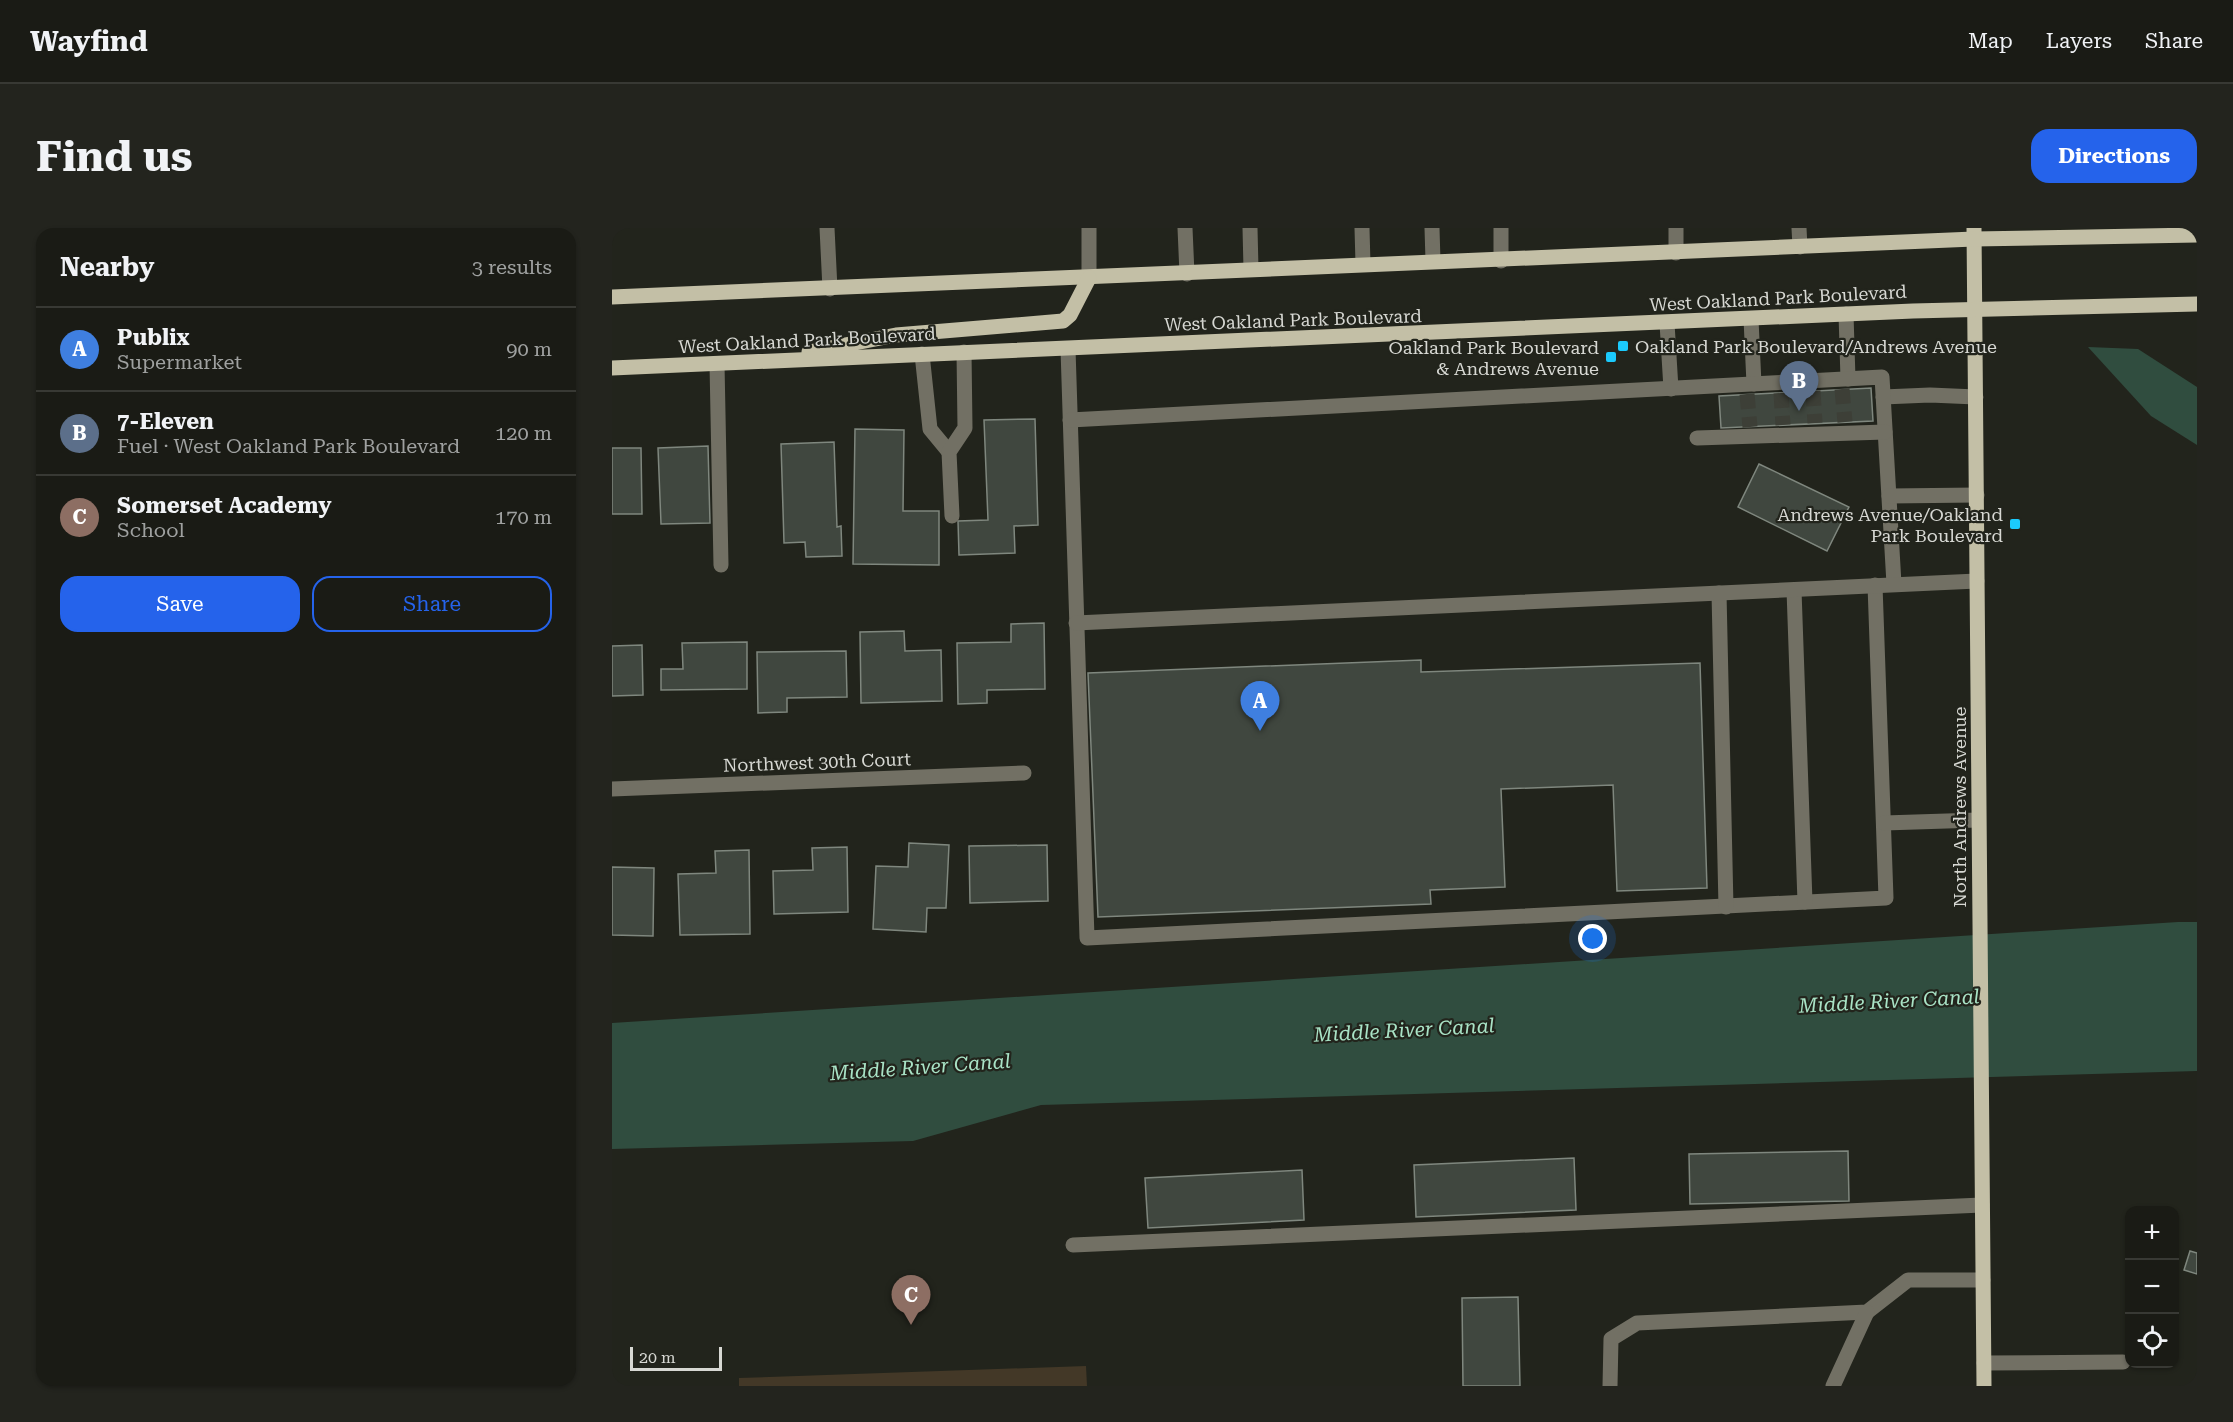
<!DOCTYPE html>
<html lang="en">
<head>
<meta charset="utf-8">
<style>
  body { margin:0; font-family:"Roboto Serif",serif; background:#23241e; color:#f1f3f6 }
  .controls { position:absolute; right:18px; bottom:18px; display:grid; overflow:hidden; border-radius:12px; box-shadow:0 2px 4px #0004 }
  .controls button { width:54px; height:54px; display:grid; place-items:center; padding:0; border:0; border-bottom:2px solid #383934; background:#1a1b15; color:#f1f3f6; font:30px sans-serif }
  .scale { position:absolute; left:18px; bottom:15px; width:92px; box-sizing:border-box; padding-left:6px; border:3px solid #d7d8d3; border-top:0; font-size:16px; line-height:21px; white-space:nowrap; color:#d7d8d3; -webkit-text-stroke:4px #22241c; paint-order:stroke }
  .you { position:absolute; left:981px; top:711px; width:21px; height:21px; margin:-15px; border:4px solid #fff; border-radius:50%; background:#1a73e8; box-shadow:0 0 0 9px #1a73e833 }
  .badge { display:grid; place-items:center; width:39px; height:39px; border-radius:50%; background:#2563eb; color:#fff; font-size:20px; font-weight:700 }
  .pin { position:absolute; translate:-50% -50px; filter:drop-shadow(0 2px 3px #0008) }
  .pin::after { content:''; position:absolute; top:32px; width:21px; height:18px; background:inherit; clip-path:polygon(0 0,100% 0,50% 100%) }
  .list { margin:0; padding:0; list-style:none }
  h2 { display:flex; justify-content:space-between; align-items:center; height:78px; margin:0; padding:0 24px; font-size:26px }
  h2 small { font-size:20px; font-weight:400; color:#9fa1a0 }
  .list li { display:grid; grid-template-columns:39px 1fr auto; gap:18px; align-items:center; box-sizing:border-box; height:84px; padding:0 24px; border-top:2px solid #383934 }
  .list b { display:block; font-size:22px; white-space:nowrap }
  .list p { margin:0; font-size:20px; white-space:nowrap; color:#9fa1a0 }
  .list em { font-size:20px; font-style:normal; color:#9fa1a0 }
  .actions { display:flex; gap:12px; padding:18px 24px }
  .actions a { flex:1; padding:14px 0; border:2px solid #2563eb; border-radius:18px; text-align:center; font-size:21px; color:#2563eb }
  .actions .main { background:#2563eb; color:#fff }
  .icon { flex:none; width:33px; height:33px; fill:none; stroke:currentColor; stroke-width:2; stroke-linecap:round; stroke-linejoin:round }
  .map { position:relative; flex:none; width:1585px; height:1158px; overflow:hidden; border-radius:18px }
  header { display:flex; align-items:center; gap:36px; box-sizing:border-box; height:84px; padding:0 30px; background:#1a1b15; border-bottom:2px solid #383934 }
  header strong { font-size:28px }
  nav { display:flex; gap:33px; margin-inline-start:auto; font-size:21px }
  .intro { display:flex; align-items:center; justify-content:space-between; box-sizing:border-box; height:144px; padding:0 36px }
  h1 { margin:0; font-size:42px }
  .button { padding:15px 27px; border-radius:18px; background:#2563eb; color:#fff; font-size:21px; font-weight:700 }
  main { display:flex; gap:36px; padding:0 36px }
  aside { flex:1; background:#1a1b15; border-radius:18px; box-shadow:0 2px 4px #0004 }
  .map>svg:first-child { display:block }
  .green { fill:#433827 }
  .water { fill:#304d3f }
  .building { fill:#40473f; stroke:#7f877e; stroke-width:1.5 }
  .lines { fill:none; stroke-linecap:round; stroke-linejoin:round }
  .minor-tunnel { stroke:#3d3f37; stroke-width:15; stroke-dasharray:15 8; stroke-linecap:butt }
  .minor { stroke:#727064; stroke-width:15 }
  .major { stroke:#c3bfa6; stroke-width:15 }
  .poi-dot { fill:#1bcafc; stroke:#22241c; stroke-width:2 }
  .labels { text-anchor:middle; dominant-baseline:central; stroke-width:4.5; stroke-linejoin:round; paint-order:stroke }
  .street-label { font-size:18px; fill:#d7d8d3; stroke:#22241c }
  .poi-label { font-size:18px; fill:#d7d8d3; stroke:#22241c; text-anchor:end }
  .water-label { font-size:20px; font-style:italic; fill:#a9e3c6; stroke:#22241c }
</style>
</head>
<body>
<header>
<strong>Wayfind</strong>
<nav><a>Map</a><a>Layers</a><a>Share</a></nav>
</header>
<div class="intro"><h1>Find us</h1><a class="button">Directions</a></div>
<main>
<aside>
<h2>Nearby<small>3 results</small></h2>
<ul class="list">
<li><span class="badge" style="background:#3f7fe0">A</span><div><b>Publix</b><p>Supermarket</p></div><em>90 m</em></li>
<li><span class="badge" style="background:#5c6f8a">B</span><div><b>7-Eleven</b><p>Fuel · West Oakland Park Boulevard</p></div><em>120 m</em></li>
<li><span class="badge" style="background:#8d6e63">C</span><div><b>Somerset Academy</b><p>School</p></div><em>170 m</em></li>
</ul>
<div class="actions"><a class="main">Save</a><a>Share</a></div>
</aside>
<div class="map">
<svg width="1585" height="1158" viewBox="0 0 1585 1158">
  <rect width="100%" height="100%" fill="#22241c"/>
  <path class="green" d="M474 1138 475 1158H127V1150Z"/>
  <g class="water">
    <path d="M1476 119 1526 121 1585 159V217L1539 188Z"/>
    <path d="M1566 694H1585V843L429 877 301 913 0 921V795Z"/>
  </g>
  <g class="building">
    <path d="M1259 160 1261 193 1109 200 1107 168Z"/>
    <path d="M423 191 426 297 402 298 403 325 347 327 346 293 376 292 372 192Z"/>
    <path d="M243 201 292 202 291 283H327V337L241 336Z"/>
    <path d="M222 214 225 299 229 298 230 328 194 329 193 314 172 315 169 216Z"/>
    <path d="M96 218 98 295 49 296 46 220Z"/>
    <path d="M0 220H29L30 286H0Z"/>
    <path d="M1147 236 1237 279 1215 323 1126 279Z"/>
    <path d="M432 395 433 461 375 462V475L346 476 345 415 399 414V396Z"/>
    <path d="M292 403 293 423 329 422 330 473 249 475 248 404Z"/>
    <path d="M135 414V461L49 462V441H71L70 415Z"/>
    <path d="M30 417 31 467 0 468V418Z"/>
    <path d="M234 423 235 469 175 470V484L146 485 145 424Z"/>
    <path d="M809 432V444L1088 435 1095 660 1005 663 1001 557 889 561 893 659 818 662 819 676 486 689 476 445Z"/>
    <path d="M297 615 337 617 334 680H315L314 704 261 701 264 638 296 639Z"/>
    <path d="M435 617 436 673 358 675 357 618Z"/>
    <path d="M235 619 236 684 162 686 161 643 201 642 200 620Z"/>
    <path d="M137 622 138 706 68 707 66 646 104 645 103 623Z"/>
    <path d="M0 639 42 640 41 708 0 707Z"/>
    <path d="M1236 923 1237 973 1078 976 1077 926Z"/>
    <path d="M962 930 964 982 804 989 802 937Z"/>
    <path d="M690 942 692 992 536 1000 533 950Z"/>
    <path d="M1578 1023 1585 1025V1046L1572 1042Z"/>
    <path d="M906 1069 908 1158H851L850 1070Z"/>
  </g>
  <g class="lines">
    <g class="minor-tunnel">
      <path d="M1230 161 1233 194"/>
      <path d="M1201 163 1203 195"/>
      <path d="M1169 165 1171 197"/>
      <path d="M1135 166 1138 199"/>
    </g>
    <g class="minor">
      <path d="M215 0 218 61"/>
      <path d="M477 0V50"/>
      <path d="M573 0 575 46"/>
      <path d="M638 0 639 41"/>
      <path d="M750 0 751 36"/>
      <path d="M820 0 821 33"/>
      <path d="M1064 0V25"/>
      <path d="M1187 0 1188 19"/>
      <path d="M889 33V0"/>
      <path d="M1234 86 1236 151"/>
      <path d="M1139 91 1142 156"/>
      <path d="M1055 95 1059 161"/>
      <path d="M456 121 475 710 1274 670 1263 357"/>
      <path d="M310 126 318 201 337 224"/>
      <path d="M105 136 109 337"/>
      <path d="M1271 169 1318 167 1364 169"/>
      <path d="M458 192 1270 149 1282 356"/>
      <path d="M1085 210 1273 204"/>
      <path d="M1277 268 1365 267"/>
      <path d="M340 288 337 224 353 200 352 124"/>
      <path d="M1182 362 1193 674"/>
      <path d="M1107 365 1114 679"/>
      <path d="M464 395 1365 353"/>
      <path d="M0 561 412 545"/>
      <path d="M1272 595 1366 592"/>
      <path d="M461 1017 1370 977"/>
      <path d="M1372 1135 1511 1134"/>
      <path d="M998 1158 999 1111 1025 1095 1255 1084 1296 1052H1371"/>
      <path d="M1221 1158 1255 1084"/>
    </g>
    <g class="major">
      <path d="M1362 0 1372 1158"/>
      <path d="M0 69 1362 11 1585 7"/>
      <path d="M197 124 284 107 451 93 458 87 477 50"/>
      <path d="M0 140 1301 83 1585 76"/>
    </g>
  </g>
  <g class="poi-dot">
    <rect x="1005" y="112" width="12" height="12" rx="3"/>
    <rect x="993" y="123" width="12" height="12" rx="3"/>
    <rect x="1397" y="290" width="12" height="12" rx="3"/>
  </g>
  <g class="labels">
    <g class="street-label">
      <text transform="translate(1166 70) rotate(-3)">West Oakland Park Boulevard</text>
      <text transform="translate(681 92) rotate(-2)">West Oakland Park Boulevard</text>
      <text transform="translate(195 112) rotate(-3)">West Oakland Park Boulevard</text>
      <text transform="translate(205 534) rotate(-2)">Northwest 30th Court</text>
      <text transform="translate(1347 579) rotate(-90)">North Andrews Avenue</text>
    </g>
    <g class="poi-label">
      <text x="1023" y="118" text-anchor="start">Oakland Park Boulevard/Andrews Avenue</text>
      <text x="987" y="119">Oakland Park Boulevard<tspan x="987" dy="21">&amp; Andrews Avenue</tspan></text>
      <text x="1391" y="286">Andrews Avenue/Oakland<tspan x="1391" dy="21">Park Boulevard</tspan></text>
    </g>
    <g class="water-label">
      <text transform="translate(1277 773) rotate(-3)">Middle River Canal</text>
      <text transform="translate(792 802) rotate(-3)">Middle River Canal</text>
      <text transform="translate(308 839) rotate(-4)">Middle River Canal</text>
    </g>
  </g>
</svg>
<div class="controls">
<button>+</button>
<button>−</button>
<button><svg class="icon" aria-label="locate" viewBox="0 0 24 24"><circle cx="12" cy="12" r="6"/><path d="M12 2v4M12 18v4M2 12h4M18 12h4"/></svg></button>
</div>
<div class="scale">20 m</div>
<div class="you"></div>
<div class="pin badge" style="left:648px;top:503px;background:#3f7fe0">A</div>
<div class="pin badge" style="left:1187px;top:183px;background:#5c6f8a">B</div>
<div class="pin badge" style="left:299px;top:1097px;background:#8d6e63">C</div>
</div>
</main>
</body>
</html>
